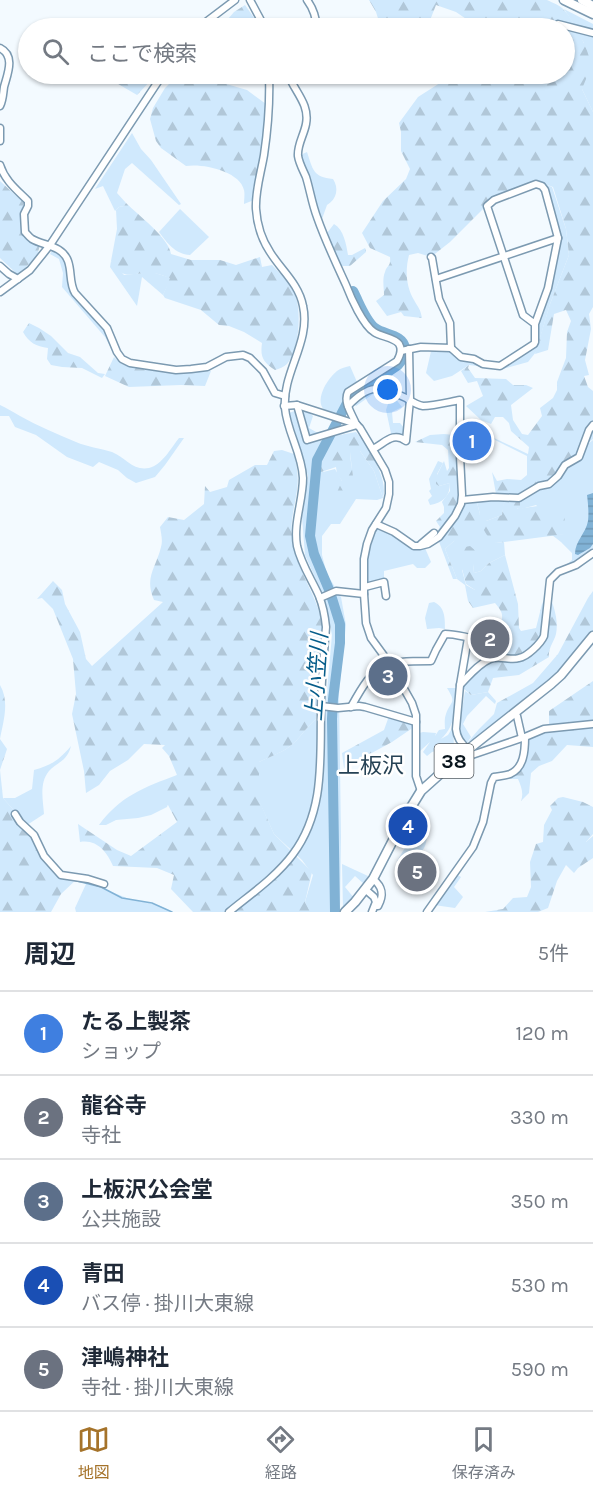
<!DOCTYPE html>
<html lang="ja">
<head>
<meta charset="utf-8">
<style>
  body { margin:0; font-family:Karla,"Noto Sans JP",sans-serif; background:#f6f6f7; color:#1f2937 }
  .you { position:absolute; left:388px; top:390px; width:21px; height:21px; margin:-15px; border:4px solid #fff; border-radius:50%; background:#1a73e8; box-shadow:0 0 0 9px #1a73e833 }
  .badge { display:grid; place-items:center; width:39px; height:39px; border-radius:50%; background:#a5732a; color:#fff; font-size:20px; font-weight:700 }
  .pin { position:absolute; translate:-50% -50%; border:3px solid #fff; box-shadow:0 2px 6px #0006 }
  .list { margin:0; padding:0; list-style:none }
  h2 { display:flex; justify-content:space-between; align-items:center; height:78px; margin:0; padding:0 24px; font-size:26px }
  h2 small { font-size:20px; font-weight:400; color:#747a83 }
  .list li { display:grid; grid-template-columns:39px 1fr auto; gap:18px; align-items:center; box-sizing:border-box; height:84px; padding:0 24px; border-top:2px solid #e0e1e3 }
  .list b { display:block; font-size:22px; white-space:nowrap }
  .list p { margin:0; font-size:20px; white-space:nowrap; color:#747a83 }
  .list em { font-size:20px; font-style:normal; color:#747a83 }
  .icon { flex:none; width:33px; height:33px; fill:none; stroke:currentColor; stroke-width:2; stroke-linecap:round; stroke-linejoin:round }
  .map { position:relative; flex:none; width:593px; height:912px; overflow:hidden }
  .search { position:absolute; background:#fff; box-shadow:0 2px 4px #0004; left:18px; right:18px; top:18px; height:66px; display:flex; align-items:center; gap:15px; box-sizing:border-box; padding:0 21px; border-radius:33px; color:#747a83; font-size:22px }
  .sheet { height:498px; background:#fff }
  nav { display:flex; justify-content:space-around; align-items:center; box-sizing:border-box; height:84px; border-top:2px solid #e0e1e3; background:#fff; font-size:16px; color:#747a83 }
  nav a { display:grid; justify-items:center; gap:3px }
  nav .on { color:#a5732a }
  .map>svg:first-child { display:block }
  .grass { fill:#d0e9fd }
  .forest { fill:url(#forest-firs) }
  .water { fill:url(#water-rules) }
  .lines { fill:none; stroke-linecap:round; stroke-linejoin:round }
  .stream { stroke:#81b2d5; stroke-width:1.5 }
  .river { stroke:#81b2d5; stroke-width:10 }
  .minor-casing { stroke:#7c9ab1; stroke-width:9 }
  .major-casing { stroke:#7c9ab1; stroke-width:11 }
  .minor { stroke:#fff; stroke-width:6 }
  .major { stroke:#fff; stroke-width:8 }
  .labels { text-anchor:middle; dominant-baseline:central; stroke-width:5; stroke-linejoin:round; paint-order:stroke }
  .shield { fill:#fff; stroke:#535b61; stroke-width:1.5 }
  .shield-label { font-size:20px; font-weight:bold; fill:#09151d }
  .water-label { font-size:22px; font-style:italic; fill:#065d8a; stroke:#fff }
  .neighbourhood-label { font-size:22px; fill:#264255; stroke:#fff }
</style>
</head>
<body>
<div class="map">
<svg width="593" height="912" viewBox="0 0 593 912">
  <defs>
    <pattern id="forest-firs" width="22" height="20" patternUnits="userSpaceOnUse" patternTransform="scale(1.5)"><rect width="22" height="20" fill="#d0e9fd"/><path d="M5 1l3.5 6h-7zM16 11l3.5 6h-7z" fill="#b1c7d8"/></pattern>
    <pattern id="water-rules" width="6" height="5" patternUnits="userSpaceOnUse" patternTransform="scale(1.5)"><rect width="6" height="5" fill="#81b2d5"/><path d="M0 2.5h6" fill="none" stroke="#6e98b6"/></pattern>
  </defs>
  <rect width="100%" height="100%" fill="#f3faff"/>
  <g class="grass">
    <path d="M564 9 593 24V112L582 89 584 43 578 33 577 29Z"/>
    <path d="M132 133 141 149 151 160 181 204 179 205 132 163 125 169 117 193 126 203 124 206 119 207 115 211 103 186 95 189Z"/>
    <path d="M307 152C313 170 313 177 333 179 339 188 337 199 327 205L322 219 325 231 298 156Z"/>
    <path d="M539 182 552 187 566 229 569 255 550 304 536 352 528 362 503 369 469 365 452 376 434 381 426 373 432 347 451 348 461 358 500 366 534 344 535 324 548 288 558 238 546 194 537 184Z"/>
    <path d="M180 209 209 237 190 255C175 254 167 243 159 232Z"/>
    <path d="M53 249 61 254 66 261 68 286 73 296 83 305 101 325 115 349 114 354 105 337 62 287 63 273 59 259 50 254Z"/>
    <path d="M111 261 124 275 152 272 171 278 163 295 142 277 137 306 110 267Z"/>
    <path d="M350 366 357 382 344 393 343 406 336 415C333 414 330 413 327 412 312 403 327 379 337 371 341 368 346 367 350 366Z"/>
    <path d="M373 390 391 393 402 407 392 412 393 423H400L404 428 408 415 407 439 392 438 386 410 388 404 385 393 373 394 356 406 354 404 358 399C364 398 367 392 373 390Z"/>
    <path d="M0 405C7 408 13 412 20 416 38 426 57 434 76 442 87 447 100 448 112 452 126 458 133 471 149 468 162 465 171 448 179 438H184L165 465 155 477 136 483 127 478 118 470 99 462 93 467 67 457 36 435 15 427 9 416H0Z"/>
    <path d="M297 410 307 411 313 416 309 428 325 437 323 472 335 469 342 481H353L350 450 360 451 374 471 383 498 377 500 356 499 340 524H331L322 536V555L327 574 341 597 346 625 339 694 341 836 340 912H309L305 902 313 875 302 860 274 834 259 801V762C268 757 281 753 289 747 300 739 306 727 316 719L321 759 332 635 325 600 305 555 302 517 308 476 298 441 289 413Z"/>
    <path d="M593 440V553L558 572 572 560V553L561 542 552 535 564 534 536 505 518 510 519 498Z"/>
    <path d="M438 461 443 463 437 474 439 486 450 483C450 496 443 503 430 505L428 500 432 496 429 491 431 489 429 479Z"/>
    <path d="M505 497 502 515 486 521 496 543 504 542 505 555 489 563 481 571 474 573 473 564 462 570 466 585 475 590V600L468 601 465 585 457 579 445 549 454 541 480 514 476 499Z"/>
    <path d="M378 526 419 548V549L425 548 431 562 425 568H417L413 564 384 571V582L366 585 367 553Z"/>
    <path d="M434 602C445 607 445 618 445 629L439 628 427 629 425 618 429 603Z"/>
    <path d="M447 688H457C455 707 456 726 441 739L448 735 453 727 454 746 432 752 427 756 423 752 430 742 420 751 419 733 423 732 436 733 435 736 439 730 445 729C445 725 444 719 446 714 451 700 457 704 447 688Z"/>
    <path d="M465 691 471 695 488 692 496 701 495 704 486 696 467 716 463 724 471 737 467 743 461 738 459 728Z"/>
    <path d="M71 746C67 762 57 762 49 771 39 783 43 800 44 814L27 825 3 798H15L32 789 34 770C52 765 59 760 71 746Z"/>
    <path d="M177 775 167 807 151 815 138 818 116 820 106 825H99C120 796 145 787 177 775Z"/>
    <path d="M427 830C427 838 427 846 421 852L432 856 427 867H423L417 879 406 882 408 863 397 861 409 841 413 839 414 831Z"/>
    <path d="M342 864 368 876 364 884 355 876 345 887 354 898 343 910Z"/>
    <path d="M456 874 461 877 454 887 463 897 455 908 434 905Z"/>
    <path d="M86 884C101 886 113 893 127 898 143 903 157 902 172 912H76L75 908Z"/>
  </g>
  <g class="forest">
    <path d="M369 0H547C553 3 560 5 564 10 573 19 588 48 590 61 591 69 585 81 582 89L593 112V307L589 314 591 329 585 360 589 375 584 376 588 387 593 391V439L585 446 581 461 564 467 552 485 520 497V507L517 509C536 507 545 502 564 513L566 534 496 543C489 539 484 532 482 525L486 521 502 515 504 498 496 494 492 472 497 481 507 479 521 480 527 475V456L495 440 494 438 528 454 529 447 511 431 509 423 503 417H495L491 424 481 420 466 406 483 396 477 381 468 383 461 371 469 365 468 368 475 378 506 379 513 385H526L533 388 511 405 513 420 522 434 528 435 542 416 540 408 553 398 557 390V382L566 358 567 332 571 321 566 310 554 314 548 350 535 354 550 304 569 255 566 229 553 187 539 182 493 199 450 242 431 257 418 253 409 255C405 271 406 286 414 300 419 309 420 308 422 318L404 316 401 312 387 316 376 301 384 295C384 288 382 279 385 272 387 265 391 267 390 257L370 248 362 233 383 201 406 179 410 169 401 151V132L399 123 418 97 454 74H564V28H476L475 25 456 12 436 5 427 28H381L376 12Z"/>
    <path d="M245 5 257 22 258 28H214L221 20 222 26 234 12Z"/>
    <path d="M101 74H157L137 95Z"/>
    <path d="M179 74H206L216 81 247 90 266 104 261 153 253 190 254 200 244 204C244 200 245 194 244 190 240 171 202 163 186 166L161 148 156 141 150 119 153 108 165 88Z"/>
    <path d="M0 181 24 203 20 215 23 237 40 245 37 256 18 275 0 258Z"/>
    <path d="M126 203C138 215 169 238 171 254L191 260H220L236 265 260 257 262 267 272 265C281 274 290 284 295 295 302 311 299 350 287 364 284 367 279 369 275 370 263 362 260 357 262 343L244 332 229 326 219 325 201 310 165 298 163 295 170 278C164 276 157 273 151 273 132 272 123 282 111 261L117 229 116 210 119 207 124 206Z"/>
    <path d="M334 224C344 230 346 244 348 255H352L365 248 366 250V252L350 266H340L327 233Z"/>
    <path d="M29 323 39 328 51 336 68 353 80 357 98 373 105 374 102 378 82 368 62 367 51 365 47 359 48 348C36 346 29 343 23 332Z"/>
    <path d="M114 357 122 364 141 368 172 373 211 371 205 386 181 385 129 387 105 376Z"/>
    <path d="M356 432C368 446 389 480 383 498L374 471 360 451H351C349 461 354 473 353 481 351 492 340 501 331 506L342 481 337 474 336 467 318 473 320 459 334 436Z"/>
    <path d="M444 434 454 435V447L457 454 465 500 476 499 480 514 475 524 463 539 454 541 445 549 457 579H453L438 539 432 540 440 527 436 521 444 513V507L442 502 450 491V483L439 486 436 484V477L444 461 447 471 449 468 448 450 442 445 415 442 430 435Z"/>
    <path d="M282 450 294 454C297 466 299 478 297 490 295 505 290 521 292 536 294 565 314 590 321 618 324 632 322 649 320 664 318 682 316 700 316 719 306 727 300 739 289 747 281 753 269 757 259 762V800L274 834 312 872 305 902 310 912H193L171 889 174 875 157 868 113 866C107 852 97 839 80 842L78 824 117 850 131 856 177 822 168 805 165 806 155 790 177 775 169 756 162 748 165 745 144 744 128 760 110 771 99 785 86 793 84 771 72 714 76 694 73 659 53 609 42 598 37 599 53 581 62 590 65 604 80 632 86 659 92 666 163 602 154 600C144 577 156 568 161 547 163 541 161 533 160 527L168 517 184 520 204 504 205 486 210 492 227 487 229 480 255 465H267L274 451Z"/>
    <path d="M470 546 477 552 478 558 473 564 474 573 481 571 489 563 505 555 518 604 519 628 521 631 536 628 542 604 548 591C553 604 559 619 556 634 554 642 548 648 549 657L519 675 493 678 488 692 471 695 464 689V681L489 656 490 647 495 646C497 641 496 636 498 631 502 617 506 616 495 603L473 608 468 601 474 599 475 590 466 584 460 561V548Z"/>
    <path d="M593 591V633L578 647 556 673 520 704 480 736 468 742 479 729 494 714 497 703 533 683 558 654 588 598Z"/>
    <path d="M593 681V747L567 745 552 761 539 766 531 773 529 793 521 801C524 793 521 786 518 779H510L527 759 528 737 549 726V711Z"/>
    <path d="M0 685C10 702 3 722 0 739L7 749 0 770 3 798 27 825 44 856 61 875 78 878 61 894 51 912H0Z"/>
    <path d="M389 716 414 720 411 729 392 742 344 768 342 753 384 730Z"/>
    <path d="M563 797 583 802 593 807V834L586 842 593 836V858L578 868 574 873 566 865 557 881 548 908 538 912H485L503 909 513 898 527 897 531 887 530 862 536 844 543 842 544 825 552 810 550 806 558 798Z"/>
  </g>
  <path class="water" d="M593 493V544L590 548 578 555 575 554C575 541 586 533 588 521 589 513 588 503 587 495Z"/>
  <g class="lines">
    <path class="stream" d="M73 880 101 887 122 898 152 903 172 912"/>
    <path class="river" d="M335 912 332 719 333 699 340 643V624L330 592 314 554 310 536 317 460 346 405 357 393 398 365C403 359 406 355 405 348 403 334 384 335 375 328 365 320 359 302 353 291"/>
    <defs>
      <g id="minor">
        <path d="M250 0 265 28"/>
        <path d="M307 0C313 8 317 19 316 28"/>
        <path d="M558 24 593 33"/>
        <path d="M198 28 235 0"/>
        <path d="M0 48C16 56 7 75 4 87 3 94 3 100 0 106"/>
        <path d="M288 74C294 91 310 104 306 124 304 135 297 145 298 156 299 163 303 170 306 177 310 190 312 204 317 217 325 240 336 263 346 285 351 298 363 325 374 332 381 337 394 337 399 344 402 349 400 356 397 361L348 392C343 402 352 414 356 424"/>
        <path d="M0 128V141"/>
        <path d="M0 165C5 181 17 190 28 201V206L24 214 25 232C27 234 29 237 32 239 44 246 62 245 68 261 72 272 69 283 75 293L107 328 117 352 122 359 130 363 176 370 191 369 207 367 226 357 243 355 250 358 263 371 275 393 285 396"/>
        <path d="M0 266 9 274 18 279"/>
        <path d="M436 279 558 238"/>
        <path d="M0 292 30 270 50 245 163 74"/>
        <path d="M451 348 461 357 474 359 483 364 500 366 534 344 535 342V324L548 288 558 238 545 190 542 186 536 184 494 200 487 206 523 315 535 324"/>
        <path d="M401 351 421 347 451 348 450 323 439 299 432 258 431 257"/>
        <path d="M297 405 307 440 357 425"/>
        <path d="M284 406 297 405 356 424 360 428 385 470 389 482V494L386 508 372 530 367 544 364 559V594L366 623 371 638 390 664 412 703 416 715V776L421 791"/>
        <path d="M348 406C369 384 379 385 406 398 411 401 417 405 423 406 433 406 449 402 460 400V425L456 446 460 456 462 495 461 504 455 516 439 537 428 544 420 546H414L394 532 376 524"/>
        <path d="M373 449C385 443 393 431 406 441L410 400 409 349"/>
        <path d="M462 500 493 497 519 498 539 486 549 484 558 476 565 465 579 457 589 430 593 425"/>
        <path d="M421 544 434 533"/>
        <path d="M365 587 384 582 386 596"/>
        <path d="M320 598 336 591 364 594"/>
        <path d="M468 638 460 685 456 729C457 739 462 743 468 750"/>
        <path d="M460 685C469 676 478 664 490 659 500 655 510 661 519 658 527 657 541 643 544 636L550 580 558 572 576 565 593 553"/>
        <path d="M321 706 338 708 359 706 365 707 416 722"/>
        <path d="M351 707C375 663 382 661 431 661L436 650 445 634C457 634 467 638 479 639"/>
        <path d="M515 714 517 716 522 738"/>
        <path d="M460 756 463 758 469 756 525 737 544 729 593 724"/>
        <path d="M15 814 20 822 34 835 44 856 61 875 88 879 104 884"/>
        <path d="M373 879C383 887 384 895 378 906H375"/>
        <path d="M366 890 374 897 376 902 372 912"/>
        <path d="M229 912C251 894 276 877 293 854 325 811 320 760 321 709 321 682 324 654 326 627 325 617 323 606 319 596 312 580 301 564 297 546 293 523 303 501 303 478 302 453 287 432 285 408 282 373 311 342 303 306 299 284 281 270 270 252 262 240 257 224 256 209 255 191 261 173 264 155 268 128 270 101 269 74"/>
        <path d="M427 912 473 847 483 822 491 783 494 777C499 776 505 776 510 774 524 768 525 751 525 737"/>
      </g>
      <g id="major">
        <path d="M564 0 593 14"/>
        <path d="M582 0 593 6"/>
        <path d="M345 912 355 902 373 879 405 817 421 791 460 756 551 684 561 675 593 636"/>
      </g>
    </defs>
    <use href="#minor" class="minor-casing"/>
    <use href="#major" class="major-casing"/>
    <use href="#minor" class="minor"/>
    <use href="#major" class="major"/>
  </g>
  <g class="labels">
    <rect class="shield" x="434.5" y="744" width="39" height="34" rx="4.5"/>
    <g class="shield-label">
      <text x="454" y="761">38</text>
    </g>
    <g class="water-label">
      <text transform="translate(317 677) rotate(-86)">上小笠川</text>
    </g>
    <g class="neighbourhood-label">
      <text x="371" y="766">上板沢</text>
    </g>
  </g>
</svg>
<div class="you"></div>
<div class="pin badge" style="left:472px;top:441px;background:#3f7fe0">1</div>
<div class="pin badge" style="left:490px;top:639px;background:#6b7280">2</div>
<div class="pin badge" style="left:388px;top:676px;background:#5c6f8a">3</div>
<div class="pin badge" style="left:408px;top:826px;background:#1a4fb4">4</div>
<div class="pin badge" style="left:417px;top:872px;background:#6b7280">5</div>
<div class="search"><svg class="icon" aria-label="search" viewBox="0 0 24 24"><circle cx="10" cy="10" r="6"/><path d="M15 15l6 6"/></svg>ここで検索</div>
</div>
<section class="sheet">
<h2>周辺<small>5件</small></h2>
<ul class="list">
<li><span class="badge" style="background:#3f7fe0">1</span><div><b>たる上製茶</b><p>ショップ</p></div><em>120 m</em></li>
<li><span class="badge" style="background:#6b7280">2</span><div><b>龍谷寺</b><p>寺社</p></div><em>330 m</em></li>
<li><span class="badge" style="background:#5c6f8a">3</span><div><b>上板沢公会堂</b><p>公共施設</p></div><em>350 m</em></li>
<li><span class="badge" style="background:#1a4fb4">4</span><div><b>青田</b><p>バス停 · 掛川大東線</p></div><em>530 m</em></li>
<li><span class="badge" style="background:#6b7280">5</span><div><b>津嶋神社</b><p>寺社 · 掛川大東線</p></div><em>590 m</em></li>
</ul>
</section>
<nav>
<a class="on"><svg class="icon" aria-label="map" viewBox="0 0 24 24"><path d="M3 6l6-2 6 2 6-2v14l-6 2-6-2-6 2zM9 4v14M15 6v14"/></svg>地図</a>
<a><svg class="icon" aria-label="directions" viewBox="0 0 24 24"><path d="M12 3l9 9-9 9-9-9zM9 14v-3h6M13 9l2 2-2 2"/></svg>経路</a>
<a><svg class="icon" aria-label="saved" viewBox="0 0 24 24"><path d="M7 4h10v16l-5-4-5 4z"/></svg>保存済み</a>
</nav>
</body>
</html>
